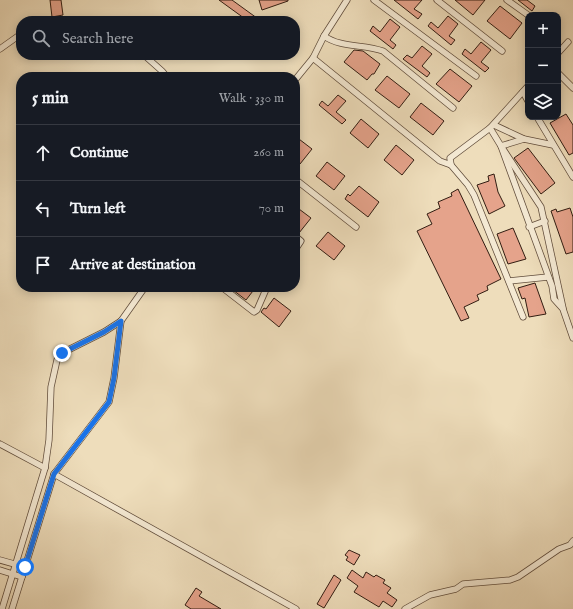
<!DOCTYPE html>
<html lang="en">
<head>
<meta charset="utf-8">
<style>
  body { margin:0; font-family:"IM FELL English",serif; background:#20242c; color:#f1f3f6 }
  .controls { position:absolute; right:12px; top:12px; display:grid; overflow:hidden; border-radius:8px; box-shadow:0 2px 10px #0003 }
  .controls button { width:36px; height:36px; display:grid; place-items:center; padding:0; border:0; border-bottom:1px solid #363941; background:#171b24; color:#f1f3f6; font:20px sans-serif }
  .stop { position:absolute; width:12px; height:12px; margin:-9px; border:3px solid #1a73e8; border-radius:50%; background:#fff }
  .stop.end { background:#1a73e8; border-color:#fff; box-shadow:0 1px 4px #0008 }
  .list { margin:0; padding:0; list-style:none }
  h2 { display:flex; justify-content:space-between; align-items:center; height:52px; margin:0; padding:0 16px; font-size:17px }
  h2 small { font-size:13px; font-weight:400; color:#9ea1a6 }
  .list li { display:grid; grid-template-columns:26px 1fr auto; gap:12px; align-items:center; box-sizing:border-box; height:56px; padding:0 16px; border-top:1px solid #363941 }
  .list b { display:block; font-size:15px; white-space:nowrap }
  .list em { font-size:13px; font-style:normal; color:#9ea1a6 }
  .icon { flex:none; width:22px; height:22px; fill:none; stroke:currentColor; stroke-width:2; stroke-linecap:round; stroke-linejoin:round }
  .map { position:relative; flex:none; width:573px; height:609px; overflow:hidden }
  .search { position:absolute; background:#171b24; box-shadow:0 2px 10px #0003; left:16px; top:16px; width:284px; height:44px; display:flex; align-items:center; gap:10px; box-sizing:border-box; padding:0 14px; border-radius:16px; color:#9ea1a6; font-size:15px }
  .panel { position:absolute; background:#171b24; box-shadow:0 2px 10px #0003; left:16px; top:72px; width:284px; height:220px; border-radius:16px }
  .map>svg:first-child { display:block }
  .building { fill:#e5a38b; stroke:#321d12 }
  .lines { fill:none; stroke-linecap:round; stroke-linejoin:round }
  .minor-casing { stroke:#614d3c; stroke-width:7 }
  .minor { stroke:#f4e9d3; stroke-width:5.5 }
  .route { stroke:#1a73e8; stroke-width:5 }
</style>
</head>
<body>
<div class="map">
<svg width="573" height="609" viewBox="0 0 573 609">
  <rect width="100%" height="100%" fill="#edb"/>
  <filter id="stains"><feTurbulence type="fractalNoise" baseFrequency=".005" numOctaves="4"/><feColorMatrix values="0 0 0 0 .2 0 0 0 0 .09 0 0 0 0 .02 0 0 0 .5 -.17"/></filter>
  <radialGradient id="worn" r=".72"><stop offset=".6" stop-color="#630" stop-opacity="0"/><stop offset="1" stop-color="#630" stop-opacity=".3"/></radialGradient>
  <g class="building">
    <path d="M50 0H61L63 15 52 17Z"/>
    <path d="M219 0H232L261 21H248Z"/>
    <path d="M259 0H288V1L262 10Z"/>
    <path d="M394 0H422L414 9 422 14 418 19Z"/>
    <path d="M455 0H485L473 15Z"/>
    <path d="M518 0H527L535 6 532 11Z"/>
    <path d="M500 6 522 23 510 39 487 21Z"/>
    <path d="M448 16 458 24 449 36 455 40 451 45 428 26 431 22 438 28Z"/>
    <path d="M390 19 400 27 390 40 396 45 393 49 370 31 373 26 380 32Z"/>
    <path d="M481 42 491 50 481 62 489 68 485 72 462 54 465 49 471 54Z"/>
    <path d="M422 46 432 54 422 66 430 73 427 77 403 59 407 55 412 58Z"/>
    <path d="M354 50 363 51 380 64 374 74H372L367 80 344 62Z"/>
    <path d="M450 69 472 86 459 102 436 84Z"/>
    <path d="M387 76 410 94 399 108 375 90Z"/>
    <path d="M338 95 346 101 336 112 346 120 342 124 319 105 322 101 328 106Z"/>
    <path d="M421 103 444 121 433 135 410 117Z"/>
    <path d="M566 114 573 125V153L569 155 550 123Z"/>
    <path d="M361 119 379 134 368 148 350 133Z"/>
    <path d="M295 136 312 149 300 164 295 160Z"/>
    <path d="M396 145 414 160 402 175 384 160Z"/>
    <path d="M528 148 555 183 541 194 514 158Z"/>
    <path d="M327 162 345 176 334 190 316 176Z"/>
    <path d="M494 174 498 192 505 206 489 214 477 185 489 181 488 176Z"/>
    <path d="M359 186 379 202 368 217 345 199 348 194 350 196Z"/>
    <path d="M458 189 501 279 487 286 488 290 477 295 479 300 464 307 469 318 461 321 417 231 432 224 427 214 440 208 438 202 452 196 451 193Z"/>
    <path d="M295 206 311 218 299 233 295 230Z"/>
    <path d="M570 208 573 217V252L566 254 551 211 556 209 557 212Z"/>
    <path d="M513 228 526 259 508 264 497 234Z"/>
    <path d="M328 232 345 246 334 260 316 246Z"/>
    <path d="M535 283 546 314 529 317 525 298 522 299 518 288Z"/>
    <path d="M229 287H256L246 300Z"/>
    <path d="M274 298 291 311 279 327 261 312 264 308 266 309Z"/>
    <path d="M349 550 360 555 354 565 346 560 348 557 345 555Z"/>
    <path d="M352 570 363 578 366 572 374 577 376 575 385 580 383 583 391 588 387 593 397 600 392 607 383 601 379 607 354 592 358 586 347 578Z"/>
    <path d="M334 575 341 580 324 608 317 604Z"/>
    <path d="M196 588 202 592 199 596 221 609H191L185 605Z"/>
  </g>
  <g class="lines">
    <defs>
      <g id="minor">
        <path d="M374 0 476 76"/>
        <path d="M437 0 502 51"/>
        <path d="M507 0 528 15"/>
        <path d="M46 21H49"/>
        <path d="M324 36C341 48 363 44 383 51L453 108"/>
        <path d="M0 49 21 34"/>
        <path d="M558 53 568 42"/>
        <path d="M144 55 162 71 167 77"/>
        <path d="M313 58 440 161 451 165 450 158 490 128 528 86"/>
        <path d="M558 73 573 88"/>
        <path d="M295 80 313 58 324 36 347 0"/>
        <path d="M523 92 528 101"/>
        <path d="M537 117 573 177"/>
        <path d="M494 125 524 139 553 145"/>
        <path d="M490 128 501 146 552 286 554 299 563 309 573 338"/>
        <path d="M524 139 501 146 541 207 563 308"/>
        <path d="M451 165 468 185 474 195 523 317"/>
        <path d="M295 179 356 227"/>
        <path d="M529 227 545 221"/>
        <path d="M295 236 301 241 295 250"/>
        <path d="M509 281 548 277"/>
        <path d="M216 287 223 288 254 312 257 310 267 287"/>
        <path d="M144 288 153 287"/>
        <path d="M0 444 45 468"/>
        <path d="M54 474 296 609"/>
        <path d="M0 560 25 567"/>
        <path d="M0 570 22 577"/>
        <path d="M2 609 45 468 49 440 51 387 57 360 62 353 104 332 121 321 145 287"/>
        <path d="M12 609 54 474 109 402 114 378 121 321"/>
        <path d="M405 609 430 595 456 589 463 584 510 580 518 577 559 549 570 545 573 541"/>
      </g>
    </defs>
    <use href="#minor" class="minor-casing"/>
    <use href="#minor" class="minor"/>
  </g>
  <g class="lines">
    <path class="route" d="M25 567 54 474 109 402 114 378 121 321 104 332 62 353"/>
  </g>
  <rect width="100%" height="100%" filter="url(#stains)"/>
  <rect width="100%" height="100%" fill="url(#worn)"/>
</svg>
<div class="controls">
<button>+</button>
<button>−</button>
<button><svg class="icon" aria-label="layers" viewBox="0 0 24 24"><path d="M12 4l9 5-9 5-9-5zM3 14l9 5 9-5"/></svg></button>
</div>
<div class="stop" style="left:25px;top:567px"></div>
<div class="stop end" style="left:62px;top:353px"></div>
<div class="search"><svg class="icon" aria-label="search" viewBox="0 0 24 24"><circle cx="10" cy="10" r="6"/><path d="M15 15l6 6"/></svg>Search here</div>
<section class="panel">
<h2>5 min<small>Walk · 330 m</small></h2>
<ul class="list">
<li><svg class="icon" aria-label="ahead" viewBox="0 0 24 24"><path d="M12 20V5M6 11l6-6 6 6"/></svg><div><b>Continue</b></div><em>260 m</em></li>
<li><svg class="icon" aria-label="left" viewBox="0 0 24 24"><path d="M17 20v-9H6M10 6l-5 5 5 5"/></svg><div><b>Turn left</b></div><em>70 m</em></li>
<li><svg class="icon" aria-label="arrive" viewBox="0 0 24 24"><path d="M6 21V4h12l-3 4 3 4H6"/></svg><div><b>Arrive at destination</b></div></li>
</ul>
</section>
</div>
</body>
</html>
